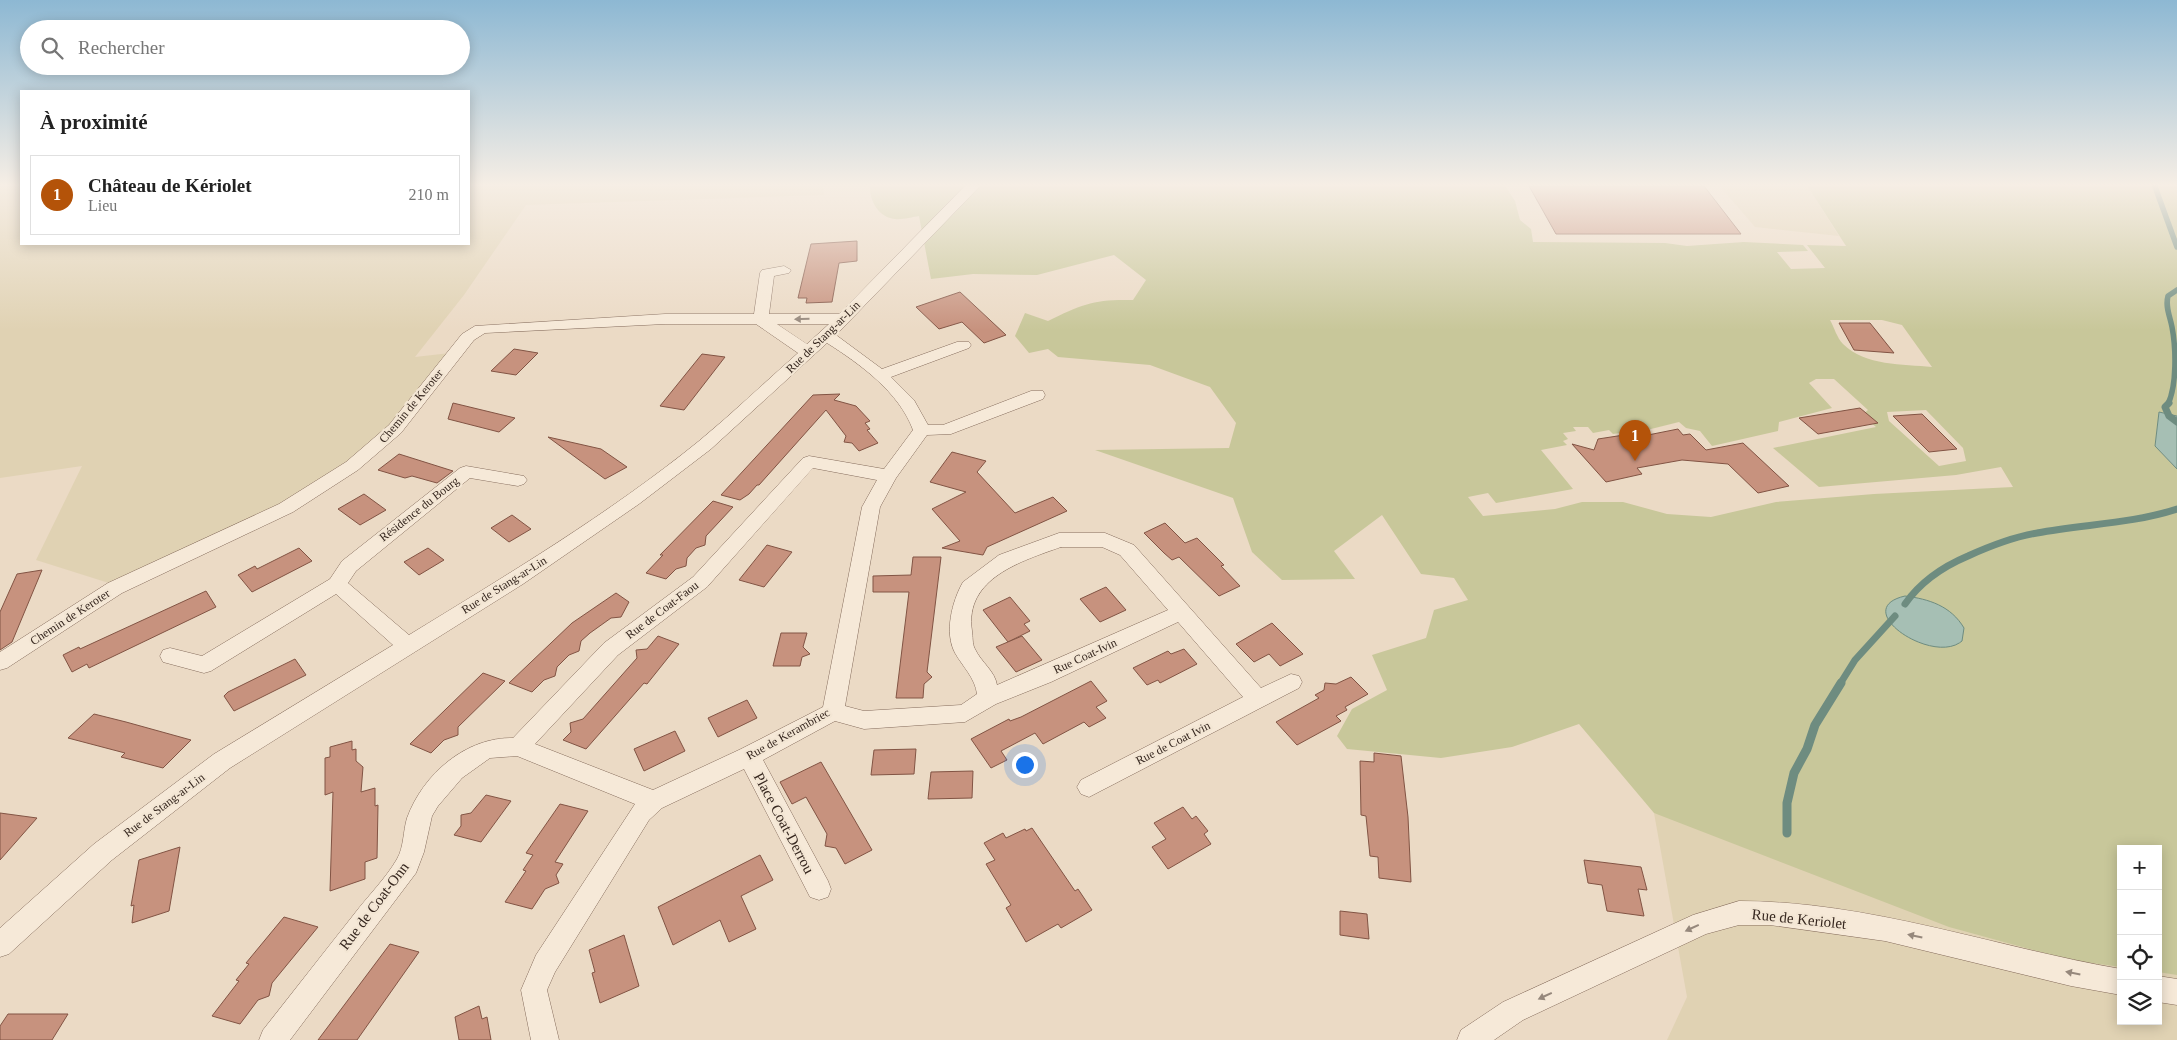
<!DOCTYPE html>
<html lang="fr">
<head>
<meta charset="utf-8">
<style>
  body { margin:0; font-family:"Times New Roman",serif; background:#f6f6f6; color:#222 }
  .controls { position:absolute; right:15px; bottom:15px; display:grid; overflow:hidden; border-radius:0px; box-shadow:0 2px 12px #0003 }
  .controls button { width:45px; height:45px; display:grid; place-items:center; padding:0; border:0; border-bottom:1px solid #e0e0e0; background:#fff; color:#222; font:25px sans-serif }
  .you { position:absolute; left:1024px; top:764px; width:18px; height:18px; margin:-12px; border:4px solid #fff; border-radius:50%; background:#1a73e8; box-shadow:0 0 0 8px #1a73e833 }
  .badge { display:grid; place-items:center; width:32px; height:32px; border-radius:50%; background:#b45309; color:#fff; font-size:16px; font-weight:700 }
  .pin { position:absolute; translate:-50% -41px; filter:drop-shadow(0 1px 2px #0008) }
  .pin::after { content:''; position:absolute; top:26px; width:18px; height:15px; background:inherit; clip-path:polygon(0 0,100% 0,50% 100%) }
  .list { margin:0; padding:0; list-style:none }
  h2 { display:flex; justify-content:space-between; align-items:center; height:65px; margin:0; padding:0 20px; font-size:21px }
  h2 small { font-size:16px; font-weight:400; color:#767676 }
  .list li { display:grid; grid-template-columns:32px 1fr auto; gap:15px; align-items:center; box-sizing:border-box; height:80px; margin:0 10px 10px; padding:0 10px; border:1px solid #e0e0e0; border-radius:0px }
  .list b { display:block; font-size:19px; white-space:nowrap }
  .list p { margin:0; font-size:16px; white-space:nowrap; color:#767676 }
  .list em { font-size:16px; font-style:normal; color:#767676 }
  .icon { flex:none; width:28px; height:28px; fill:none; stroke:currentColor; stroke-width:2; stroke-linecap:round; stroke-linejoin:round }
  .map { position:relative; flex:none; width:2177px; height:1040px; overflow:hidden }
  .search { position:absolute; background:#fff; box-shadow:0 2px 12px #0003; left:20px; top:20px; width:450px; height:55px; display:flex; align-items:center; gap:12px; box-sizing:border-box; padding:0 18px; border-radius:28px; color:#767676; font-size:19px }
  .panel { position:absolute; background:#fff; box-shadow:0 2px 12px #0003; left:20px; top:90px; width:450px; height:155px; border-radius:0px }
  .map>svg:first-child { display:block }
  .farmland { fill:#e0d2b3; fill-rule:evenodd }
  .green { fill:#c8c79a; fill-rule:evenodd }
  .water { fill:#a6bfb4; stroke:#6e8c80 }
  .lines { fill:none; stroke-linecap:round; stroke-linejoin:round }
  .stream-far2 { stroke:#6e8c80; stroke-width:5.5 }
  .stream-far1 { stroke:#6e8c80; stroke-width:7 }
  .stream { stroke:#6e8c80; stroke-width:9 }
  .building { fill:#c7927e; stroke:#825444 }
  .street-casing { stroke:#856c5c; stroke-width:1 }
  .street { fill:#f6e9d8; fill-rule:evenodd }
  .oneway { fill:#96887c }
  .labels { text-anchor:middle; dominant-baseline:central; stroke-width:4.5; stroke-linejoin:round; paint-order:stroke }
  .street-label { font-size:12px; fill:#36271f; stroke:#f3e6d4 }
  .near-street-label { font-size:15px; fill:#36271f; stroke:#f3e6d4 }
</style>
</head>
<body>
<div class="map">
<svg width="2177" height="1040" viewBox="0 0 2177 1040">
  <rect width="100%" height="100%" fill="#ebdac5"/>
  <g class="farmland">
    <path d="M0 184H21V244H469V184H823L824 195 526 205 464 295 415 357 450 353 410 402 377 438 342 467 280 506 112 584 36 560 82 466 0 478Z"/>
    <path d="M1718 184H1806L1839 236 1755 227Z"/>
    <path d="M1654 813 1828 848 2177 838V1040H1667L1687 997ZM2121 849H2158V1021H2121Z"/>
  </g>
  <path class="green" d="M870 184H1504L1515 201 1520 220 1531 229 1533 242 1665 243 1687 246 1744 242 1803 245 1808 251 1777 252 1791 269 1825 268 1807 245 1846 246 1806 184H2177V416L2159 412 2155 446 2177 469V975L2158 972V849H2121V967L2070 960 1949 927 1654 813 1579 724 1512 747 1441 758 1347 749 1337 736 1352 709 1387 690 1372 655 1426 638 1434 610 1468 600 1454 578 1421 574 1382 515 1334 551 1355 579 1282 580 1252 552 1233 498 1095 450 1229 448 1236 423 1210 387 1150 365 1058 357 1048 349 1029 353 1015 336 1025 313 1048 321C1082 304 1095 299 1133 300L1146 280 1114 255 1037 275 973 274 931 279 919 216C912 217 902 220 895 219 878 217 869 200 870 184ZM1830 320H1882L1902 325 1932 367C1903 364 1865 366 1843 344 1837 338 1834 327 1830 320ZM1816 379H1834L1868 410 1862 415 1876 427 1773 448 1819 487 1956 475 2001 467 2013 487 1874 494 1776 502 1711 517 1667 514 1623 502H1582L1555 509 1483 516 1468 497 1488 493 1496 503 1573 489 1541 450 1567 445 1563 441 1568 439 1563 433 1576 431 1573 427H1588L1593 433 1609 430 1613 434 1627 432 1624 427 1641 424 1647 430 1679 422 1686 428 1700 431 1712 446 1778 431 1779 422 1832 408 1809 383ZM1926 410 1963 448 1966 461 1939 466 1889 421 1887 412Z"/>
  <g class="water">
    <path d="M2159 412 2177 416V469L2155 446Z"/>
    <path d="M1905 596C1929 599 1951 606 1964 628L1962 641C1933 666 1848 609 1905 596Z"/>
  </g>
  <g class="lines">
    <g class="stream-far2">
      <path d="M2154 184 2177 247"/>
      <path d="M2168 404C2177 385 2176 348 2172 327 2170 316 2165 307 2168 296L2177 290"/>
    </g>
    <g class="stream-far1">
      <path d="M2169 403 2165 407 2169 416 2177 422"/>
      <path d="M1905 604C1921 581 1942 567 1968 556 1990 546 2013 537 2037 533 2084 524 2131 524 2177 509"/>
      <path d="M1840 684 1855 660 1895 616"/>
    </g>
    <path class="stream" d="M1787 833V803L1794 773 1807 749 1815 725 1841 683"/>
  </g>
  <g class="building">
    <path d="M1529 186H1704L1741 234H1556Z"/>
    <path d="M857 241V261L839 263 832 302 806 303 807 298H798L811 244Z"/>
    <path d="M960 292 1006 335 984 343 962 322 939 329 916 307Z"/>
    <path d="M1839 323H1870L1894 353 1854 350Z"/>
    <path d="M514 349 538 353 516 375 491 371Z"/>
    <path d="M702 354 725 357 684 410 660 406Z"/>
    <path d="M840 394 834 400 856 406 870 421 865 423 870 429 867 430 878 443 859 451 852 443 844 442 846 436 826 410 759 485H757L749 494 740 500 721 495 813 395Z"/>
    <path d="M453 403 515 418 499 432 448 419Z"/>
    <path d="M1860 408 1878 423 1818 434 1799 418Z"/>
    <path d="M1922 414 1957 449 1929 452 1893 416Z"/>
    <path d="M1678 429 1683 435 1690 434 1706 450 1743 443 1789 486 1758 493 1728 464 1682 460 1637 468 1642 474 1606 482 1572 444 1594 450 1598 439 1624 435 1628 439Z"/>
    <path d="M548 437 601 449 627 467 605 479Z"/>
    <path d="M952 452 986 461 977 472 1015 513 1053 497 1067 511 987 547 983 555 942 548 960 541 932 509 966 492 930 482Z"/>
    <path d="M399 454 453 471 437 483 412 476 405 478 378 470Z"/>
    <path d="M364 494 386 510 360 525 338 509Z"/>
    <path d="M713 501 733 507 706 536 705 545 696 548 687 558 686 566 676 569 666 579 646 573 663 555H660Z"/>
    <path d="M512 515 531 529 509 542 491 528Z"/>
    <path d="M1165 523 1185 543 1197 538 1224 565 1221 566 1240 586 1219 596 1179 557 1172 560 1164 553 1144 533Z"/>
    <path d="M767 545 792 552 764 587 739 580Z"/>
    <path d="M299 548 312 561 252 592 238 575 255 566 257 569Z"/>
    <path d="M428 548 444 560 419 575 404 562Z"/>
    <path d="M913 557H941L927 672 932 677 924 684 923 698H896L909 592H873V576L911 575Z"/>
    <path d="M42 570 12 642 0 650V612L17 574Z"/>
    <path d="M1106 587 1126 610 1100 622 1080 599Z"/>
    <path d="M206 591 216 607 89 668 87 664 72 672 63 655 79 647 80 649Z"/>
    <path d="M616 593 629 602 621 617 611 618 590 633 581 641 579 651 569 655 557 667 555 676 544 680 532 692 509 683 572 623Z"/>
    <path d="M1010 597 1030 621 1024 624 1030 631 1008 642 983 610Z"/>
    <path d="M1272 623 1303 654 1280 666 1269 654 1254 662 1236 644Z"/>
    <path d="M781 633H807L803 647 810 654 802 657 800 666H773Z"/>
    <path d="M658 636 679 644 647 684 644 683 586 749 563 740 571 732 570 723 583 719 637 658 636 650 647 649Z"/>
    <path d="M1022 636 1042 660 1016 672 996 647Z"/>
    <path d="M1184 649 1197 664 1160 683 1158 680 1147 685 1133 668 1168 651 1171 654Z"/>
    <path d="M295 659 306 675 234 711 224 696 228 692Z"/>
    <path d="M483 673 505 681 458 727V735L444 740 431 753 410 744Z"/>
    <path d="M1351 677 1368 694 1345 707 1347 710 1336 716 1341 721 1297 745 1276 722 1319 698 1315 695 1324 690 1325 683 1336 684Z"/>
    <path d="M1091 681 1107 701 1096 707 1106 718 1089 727 1084 722 1043 744 1035 733 1001 751 1007 760 991 768 971 739 1009 719 1010 721 1021 717Z"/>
    <path d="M747 700 757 718 718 737 708 718Z"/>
    <path d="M94 714 126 722 191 740 163 768 121 757 125 753 68 738Z"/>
    <path d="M675 731 685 751 644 771 634 749Z"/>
    <path d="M352 741V750L356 749V761L363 767 361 792 375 788V806L378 805 377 858 365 862V879L330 891 333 792 325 795V758L330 757V747Z"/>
    <path d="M916 749 914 774 871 775 874 750Z"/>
    <path d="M1374 753 1401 756 1408 817 1411 882 1379 878 1378 857 1370 856 1366 816 1361 815 1360 761 1374 762Z"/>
    <path d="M821 762 872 850 845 864 836 848 825 846 827 834 806 797 792 804 780 782Z"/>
    <path d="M973 771 972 798 928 799 931 772Z"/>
    <path d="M486 795 511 801 481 842 454 835 461 826V815L471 813Z"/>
    <path d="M560 804 588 811 555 862 563 864 556 875 559 883 545 889 532 909 505 902 526 871 523 870 533 855 526 853Z"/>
    <path d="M1183 807 1192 819 1196 816 1208 831 1204 834 1211 844 1168 869 1152 847 1166 839 1154 823Z"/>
    <path d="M0 813 37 818 0 860Z"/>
    <path d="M1032 828 1075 891 1078 889 1092 910 1061 928 1058 924 1026 942 1006 908 1011 905 986 864 995 860 984 843 1003 833 1006 838 1025 829 1026 831Z"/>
    <path d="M180 847 169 911 132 923 134 905 131 906 139 860Z"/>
    <path d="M760 855 773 880 741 896 756 929 729 942 720 920 673 945 658 907Z"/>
    <path d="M1584 860 1641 867 1647 890 1638 889 1644 916 1607 911 1602 885 1588 883Z"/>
    <path d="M1340 911 1367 914 1369 939 1340 935Z"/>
    <path d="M284 917 318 927 272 983 269 996 258 1000 240 1024 212 1016 239 981 236 980 249 964 246 963Z"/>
    <path d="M624 935 639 986 600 1003 592 973 595 972 589 950Z"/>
    <path d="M390 944 419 952 357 1040H318Z"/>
    <path d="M479 1006 482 1019 487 1017 491 1040H459L455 1017Z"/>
    <path d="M8 1014H68L52 1040H0V1026Z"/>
  </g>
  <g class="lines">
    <defs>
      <g id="street">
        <path d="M967 184H982L836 335 882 369 957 342H969L971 345 969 348 891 377 914 400 928 425H943L1031 391H1043L1045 395 1043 399 951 434 927 435 896 478 880 507 845 706 864 711 961 705 977 694C975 678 963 667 955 653 944 633 952 601 963 582L999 555 1059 533H1105L1134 545 1261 688 1291 674 1299 676 1302 682 1299 688 1089 797 1081 794 1077 787 1081 780 1243 697 1178 622 1051 682 996 704 965 722 864 729 835 721 763 760 828 881 831 889 828 897 819 900 810 897 744 769 662 808 649 820 555 972 547 990 559 1040H531L521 990 536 955 635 804 517 756 490 758 462 778 438 806 432 816 424 852 416 873 290 1040H259L263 1030C294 991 324 952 355 913 368 896 386 878 397 859 404 847 403 831 407 818 423 774 466 737 513 738L604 643 693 577 803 458 809 456 884 469 913 430C899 392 860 364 827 343L711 449 639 504 523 584 230 768 112 860 9 954 0 957V928L94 844 214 754 393 645 336 594 211 671 204 673 163 662 160 656 163 650 170 648 202 656 330 579 342 561 460 468 466 466 524 476 527 480 524 484 518 486 470 478 356 571 348 583 409 635C507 575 609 514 699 441 733 413 765 382 798 353L756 324H665L485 333 474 340 401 433 358 470 293 512 122 593 7 668 0 670V652L108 583 279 504 346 462 389 425 462 334 475 326 665 314H754L760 273 762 270 784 266 791 270 789 273 774 276 769 314H839ZM777 324H829L807 344ZM813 468 877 480 862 507 823 707 741 749 653 790 535 744 618 655 707 587ZM1061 547H1102L1120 555 1168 610 997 685C995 671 981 662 975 649 972 644 973 636 972 631 964 578 1022 561 1061 547Z"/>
        <path d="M1739 901C1869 901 1994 947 2121 969V995L2071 986 1885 941 1770 925H1739L1706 934 1523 1020 1494 1040H1457L1461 1030 1503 1002 1693 915Z"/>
        <path d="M2158 976 2177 979V1005L2158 1002Z"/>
      </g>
    </defs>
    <use href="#street" class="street-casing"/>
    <use href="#street" class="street"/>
  </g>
  <defs><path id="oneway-solid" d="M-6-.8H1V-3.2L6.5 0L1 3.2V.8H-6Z" transform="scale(1.25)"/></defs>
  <g class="oneway">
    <use href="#oneway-solid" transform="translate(802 319) rotate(179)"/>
    <use href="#oneway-solid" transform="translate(1692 928) rotate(155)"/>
    <use href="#oneway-solid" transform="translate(1915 936) rotate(-168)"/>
    <use href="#oneway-solid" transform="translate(2073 973) rotate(-169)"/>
    <use href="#oneway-solid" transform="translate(1545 996) rotate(155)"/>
  </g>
  <linearGradient id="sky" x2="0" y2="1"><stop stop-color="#8db8d3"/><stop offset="0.56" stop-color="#f6eee5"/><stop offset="1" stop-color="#f6eee5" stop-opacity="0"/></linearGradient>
  <rect width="2177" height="330" fill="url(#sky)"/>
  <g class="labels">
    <g class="street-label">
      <text transform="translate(823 337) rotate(-44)">Rue de Stang-ar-Lin</text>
      <text transform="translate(411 406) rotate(-50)">Chemin de Keroter</text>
      <text transform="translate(419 509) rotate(-38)">Résidence du Bourg</text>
      <text transform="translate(504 585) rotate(-32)">Rue de Stang-ar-Lin</text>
      <text transform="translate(662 610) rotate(-37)">Rue de Coat-Faou</text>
      <text transform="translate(70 617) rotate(-33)">Chemin de Keroter</text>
      <text transform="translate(1085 656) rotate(-25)">Rue Coat-Ivin</text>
      <text transform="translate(788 734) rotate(-29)">Rue de Kerambriec</text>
      <text transform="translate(1173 743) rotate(-27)">Rue de Coat Ivin</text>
      <text transform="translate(164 805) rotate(-37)">Rue de Stang-ar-Lin</text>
    </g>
    <g class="near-street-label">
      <text transform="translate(784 823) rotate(62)">Place Coat-Derrou</text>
      <text transform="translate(374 906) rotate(-53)">Rue de Coat-Onn</text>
      <text transform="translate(1799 919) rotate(6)">Rue de Keriolet</text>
    </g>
  </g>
</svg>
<div class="controls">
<button>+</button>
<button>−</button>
<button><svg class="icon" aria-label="locate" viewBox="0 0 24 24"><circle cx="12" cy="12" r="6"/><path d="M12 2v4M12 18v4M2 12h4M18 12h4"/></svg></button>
<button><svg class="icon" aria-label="layers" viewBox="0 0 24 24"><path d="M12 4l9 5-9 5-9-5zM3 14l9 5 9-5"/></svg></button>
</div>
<div class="you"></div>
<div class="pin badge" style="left:1635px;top:461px">1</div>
<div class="search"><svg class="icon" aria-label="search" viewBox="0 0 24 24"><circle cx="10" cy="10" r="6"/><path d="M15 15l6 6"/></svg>Rechercher</div>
<section class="panel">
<h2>À proximité<small></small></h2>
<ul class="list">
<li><span class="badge">1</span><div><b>Château de Kériolet</b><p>Lieu</p></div><em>210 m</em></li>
</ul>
</section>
</div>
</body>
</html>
